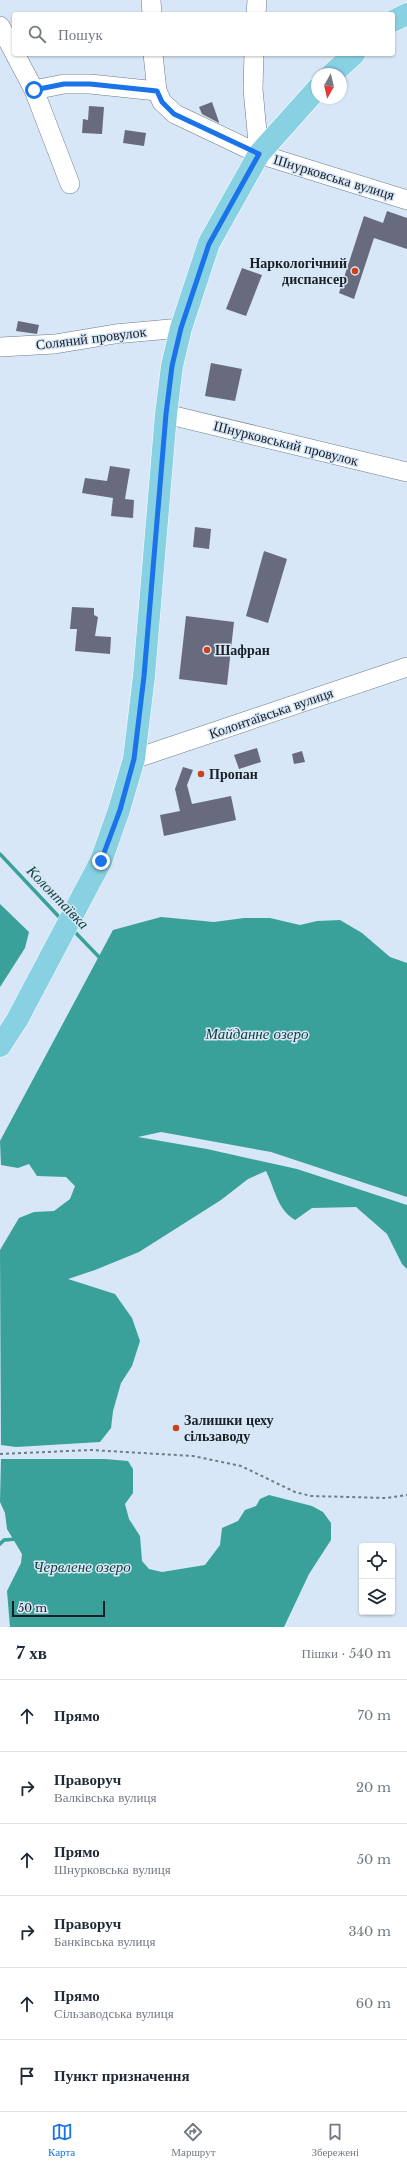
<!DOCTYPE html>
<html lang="uk">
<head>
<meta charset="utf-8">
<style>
  body { margin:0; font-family:"Libre Baskerville",serif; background:#f2f2f3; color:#1f2937 }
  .controls { position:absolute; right:12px; bottom:12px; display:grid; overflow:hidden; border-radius:4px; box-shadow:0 1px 3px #0004 }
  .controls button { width:36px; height:36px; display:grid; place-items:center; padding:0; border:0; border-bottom:1px solid #e0e1e3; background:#fff; color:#1f2937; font:20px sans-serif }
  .compass { position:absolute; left:311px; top:68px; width:36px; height:36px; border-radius:50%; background:#fff; box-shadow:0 1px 3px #0004; rotate:188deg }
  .scale { position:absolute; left:12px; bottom:10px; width:93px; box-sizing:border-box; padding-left:4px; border:2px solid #191f25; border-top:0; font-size:11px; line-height:14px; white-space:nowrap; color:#191f25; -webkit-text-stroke:3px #d7e7f7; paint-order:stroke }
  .stop { position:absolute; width:12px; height:12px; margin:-9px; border:3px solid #1a73e8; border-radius:50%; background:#fff }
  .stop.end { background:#1a73e8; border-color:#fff; box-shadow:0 1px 4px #0008 }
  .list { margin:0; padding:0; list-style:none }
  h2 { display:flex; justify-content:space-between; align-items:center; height:52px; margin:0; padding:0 16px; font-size:17px }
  h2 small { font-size:13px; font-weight:400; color:#747a83 }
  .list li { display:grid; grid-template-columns:26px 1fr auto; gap:12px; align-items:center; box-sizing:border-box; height:72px; padding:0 16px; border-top:1px solid #e0e1e3 }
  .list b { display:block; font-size:15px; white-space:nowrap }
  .list p { margin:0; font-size:13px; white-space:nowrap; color:#747a83 }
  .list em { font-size:13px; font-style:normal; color:#747a83 }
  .icon { flex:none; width:22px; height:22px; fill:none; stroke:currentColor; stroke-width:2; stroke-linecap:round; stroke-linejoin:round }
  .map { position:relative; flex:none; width:407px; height:1627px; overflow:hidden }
  .search { position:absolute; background:#fff; box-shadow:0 1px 3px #0004; left:12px; right:12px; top:12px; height:44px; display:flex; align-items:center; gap:10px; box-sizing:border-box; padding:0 14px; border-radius:4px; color:#747a83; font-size:15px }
  .sheet { height:484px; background:#fff }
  nav { display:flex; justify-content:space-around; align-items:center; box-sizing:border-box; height:56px; border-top:1px solid #e0e1e3; background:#fff; font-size:11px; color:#747a83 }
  nav a { display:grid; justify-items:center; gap:2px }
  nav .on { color:#1a73e8 }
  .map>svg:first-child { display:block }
  .water { fill:#39a199 }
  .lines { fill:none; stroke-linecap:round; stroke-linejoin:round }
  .stream { stroke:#39a199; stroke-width:3.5 }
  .building { fill:#686b7d }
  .minor-casing { stroke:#6c7b89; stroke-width:20 }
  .major-casing { stroke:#fff; stroke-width:23 }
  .path { stroke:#707a85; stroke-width:2; stroke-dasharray:3 3; stroke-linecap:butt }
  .minor { stroke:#fff; stroke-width:19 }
  .major { stroke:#88d1e3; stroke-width:22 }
  .route { stroke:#1a73e8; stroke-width:5 }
  .poi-dot { fill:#ca411a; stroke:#d7e7f7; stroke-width:1.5 }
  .labels { text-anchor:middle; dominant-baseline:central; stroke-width:3; stroke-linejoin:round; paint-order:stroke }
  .street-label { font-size:14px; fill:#191f25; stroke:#d7e7f7 }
  .poi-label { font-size:14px; font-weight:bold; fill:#191f25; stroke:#d7e7f7; text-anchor:start }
  .water-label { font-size:15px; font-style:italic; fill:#12413d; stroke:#d7e7f7 }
</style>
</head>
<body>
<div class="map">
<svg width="407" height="1627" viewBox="0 0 407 1627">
  <rect width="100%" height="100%" fill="#d7e7f7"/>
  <g class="water">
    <path d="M0 904 29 932 25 948 0 987Z"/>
    <path d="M161 917 214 922 244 918H270L300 925 317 921 340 920 362 933 390 957 407 963V1197L271 1152 161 1132 138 1137 207 1149 297 1169 407 1205V1269L402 1264 387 1234 356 1207 312 1208 295 1220C277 1209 275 1189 266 1171L248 1179 221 1200 139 1252 95 1270 68 1279 115 1294 132 1318 140 1341 132 1366 121 1383 113 1411 111 1428 100 1442 16 1447 1 1445 0 1250 19 1218 34 1212 54 1211 70 1199 75 1186 66 1177 37 1176 29 1164 18 1168 1 1165 0 1141 113 930Z"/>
    <path d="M1 1459H105L128 1461 133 1469V1493L125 1504 129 1519 140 1536 142 1561 149 1569 162 1572 205 1565 220 1545 222 1528 238 1521 245 1510 256 1506 260 1499 269 1495 312 1506 323 1512 331 1523V1540L309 1574 284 1627H10L7 1591 21 1563 22 1554 7 1529 5 1513 0 1502Z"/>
  </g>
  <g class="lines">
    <g class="stream">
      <path d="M0 854 61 919"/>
      <path d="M73 930 99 957 100 961"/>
      <path d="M0 1544 4 1540 17 1539"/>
    </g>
  </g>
  <g class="building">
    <path d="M212 102 219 122V123L202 114 199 107Z"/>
    <path d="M89 106 104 107 102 134 82 133 83 119 88 120Z"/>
    <path d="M125 130 146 133 144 146 123 143Z"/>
    <path d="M387 211 407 218V249L374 238 354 299 339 293 364 216 383 223Z"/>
    <path d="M242 268 262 275 246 316 226 309Z"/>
    <path d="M18 321 39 325 37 334 16 331Z"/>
    <path d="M211 363 242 369 235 401 205 396Z"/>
    <path d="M110 466 130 469 125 499 134 500 133 518 111 516 113 498 82 493 85 478 107 481Z"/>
    <path d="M195 527 211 529 209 549 193 547Z"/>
    <path d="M264 551 287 559 268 623 246 616Z"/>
    <path d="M72 607 94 608V615L98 617 95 636 111 637 110 654 75 651 77 629H70Z"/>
    <path d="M186 616 234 622 227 685 179 679Z"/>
    <path d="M257 748 261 762 239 769 234 755Z"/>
    <path d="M302 751 305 762 294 764 292 754Z"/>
    <path d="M183 767 193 770 187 785 192 804 231 796 236 820 164 836 160 815 180 811 175 789Z"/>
  </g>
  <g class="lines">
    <defs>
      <g id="minor">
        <path d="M151 0 152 14"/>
        <path d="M256 14 257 0"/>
        <path d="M0 26 14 52"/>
        <path d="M15 54 34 90 70 184"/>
        <path d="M153 54 157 91 162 102 175 114 259 154 407 200"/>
        <path d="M254 54 253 89 259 154"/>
        <path d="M34 90 64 84H90L157 91"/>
        <path d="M0 347 55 344 115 334 181 328"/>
        <path d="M166 414 407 472"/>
        <path d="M134 759 407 667"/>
      </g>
      <g id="major">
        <path d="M393 21 407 14"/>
        <path d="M332 74 354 54"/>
        <path d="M0 1046 17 1020 101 861 119 810 134 759 144 676 166 414 172 366 181 328 209 243 259 154 317 89"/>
      </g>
    </defs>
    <use href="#minor" class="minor-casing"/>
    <use href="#major" class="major-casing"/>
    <path class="path" d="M0 1454 91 1450 193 1456 241 1466 295 1492 311 1496 386 1498 407 1495"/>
    <use href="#minor" class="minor"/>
    <use href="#major" class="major"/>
  </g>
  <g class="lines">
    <path class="route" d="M34 90 64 84H90L157 91 162 102 174 114 259 154 209 244 181 328 172 366 166 414 144 676 134 759 120 810 101 861"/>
  </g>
  <g class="poi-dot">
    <circle cx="355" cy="271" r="4"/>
    <circle cx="207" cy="650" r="4"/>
    <circle cx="201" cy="774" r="4"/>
    <circle cx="176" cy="1428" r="4"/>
  </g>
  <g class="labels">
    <g class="street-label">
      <text transform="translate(334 177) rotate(17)">Шнурковська вулиця</text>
      <text transform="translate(91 338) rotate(-7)">Соляний провулок</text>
      <text transform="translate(286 443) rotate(14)">Шнурковський провулок</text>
      <text transform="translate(271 713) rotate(-19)">Колонтаївська вулиця</text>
    </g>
    <g class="poi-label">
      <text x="347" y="263" text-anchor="end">Наркологічний<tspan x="347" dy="16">диспансер</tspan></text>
      <text x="215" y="650">Шафран</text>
      <text x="209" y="774">Пропан</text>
      <text x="184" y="1420">Залишки цеху<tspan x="184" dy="16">сільзаводу</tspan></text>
    </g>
    <g class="water-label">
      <text transform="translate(58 897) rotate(46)">Колонтаївка</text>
      <text x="257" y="1033">Майданне озеро</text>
      <text x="82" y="1566">Червлене озеро</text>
    </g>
  </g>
</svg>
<div class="controls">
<button><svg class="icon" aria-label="locate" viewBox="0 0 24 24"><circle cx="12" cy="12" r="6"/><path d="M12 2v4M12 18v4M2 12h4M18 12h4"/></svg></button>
<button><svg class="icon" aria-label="layers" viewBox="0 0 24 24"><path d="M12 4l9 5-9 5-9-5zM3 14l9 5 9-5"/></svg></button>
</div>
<svg class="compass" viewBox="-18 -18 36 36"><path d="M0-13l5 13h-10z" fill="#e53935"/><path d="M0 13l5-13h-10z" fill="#747a83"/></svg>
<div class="scale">50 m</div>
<div class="stop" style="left:34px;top:90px"></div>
<div class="stop end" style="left:101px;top:861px"></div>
<div class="search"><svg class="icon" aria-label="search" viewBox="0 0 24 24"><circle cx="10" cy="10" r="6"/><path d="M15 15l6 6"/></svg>Пошук</div>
</div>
<section class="sheet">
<h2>7 хв<small>Пішки · 540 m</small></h2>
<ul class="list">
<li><svg class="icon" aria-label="ahead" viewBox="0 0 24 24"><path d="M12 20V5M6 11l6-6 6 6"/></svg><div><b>Прямо</b></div><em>70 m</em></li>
<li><svg class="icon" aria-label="right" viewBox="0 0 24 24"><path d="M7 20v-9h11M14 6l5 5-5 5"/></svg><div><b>Праворуч</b><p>Валківська вулиця</p></div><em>20 m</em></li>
<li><svg class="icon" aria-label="ahead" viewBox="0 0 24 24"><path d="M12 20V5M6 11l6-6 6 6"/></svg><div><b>Прямо</b><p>Шнурковська вулиця</p></div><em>50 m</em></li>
<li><svg class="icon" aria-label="right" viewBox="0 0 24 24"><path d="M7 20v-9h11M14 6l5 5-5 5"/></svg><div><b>Праворуч</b><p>Банківська вулиця</p></div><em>340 m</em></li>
<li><svg class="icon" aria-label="ahead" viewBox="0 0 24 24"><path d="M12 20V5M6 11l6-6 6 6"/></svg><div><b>Прямо</b><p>Сільзаводська вулиця</p></div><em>60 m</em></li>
<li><svg class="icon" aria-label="arrive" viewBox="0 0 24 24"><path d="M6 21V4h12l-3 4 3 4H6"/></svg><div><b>Пункт призначення</b></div></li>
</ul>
</section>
<nav>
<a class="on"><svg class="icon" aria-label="map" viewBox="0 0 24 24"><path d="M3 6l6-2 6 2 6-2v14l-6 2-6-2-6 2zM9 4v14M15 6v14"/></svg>Карта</a>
<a><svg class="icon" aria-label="directions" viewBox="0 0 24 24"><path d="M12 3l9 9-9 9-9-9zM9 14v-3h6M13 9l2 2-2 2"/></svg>Маршрут</a>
<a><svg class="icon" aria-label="saved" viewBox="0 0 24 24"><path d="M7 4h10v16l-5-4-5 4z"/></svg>Збережені</a>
</nav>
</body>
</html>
